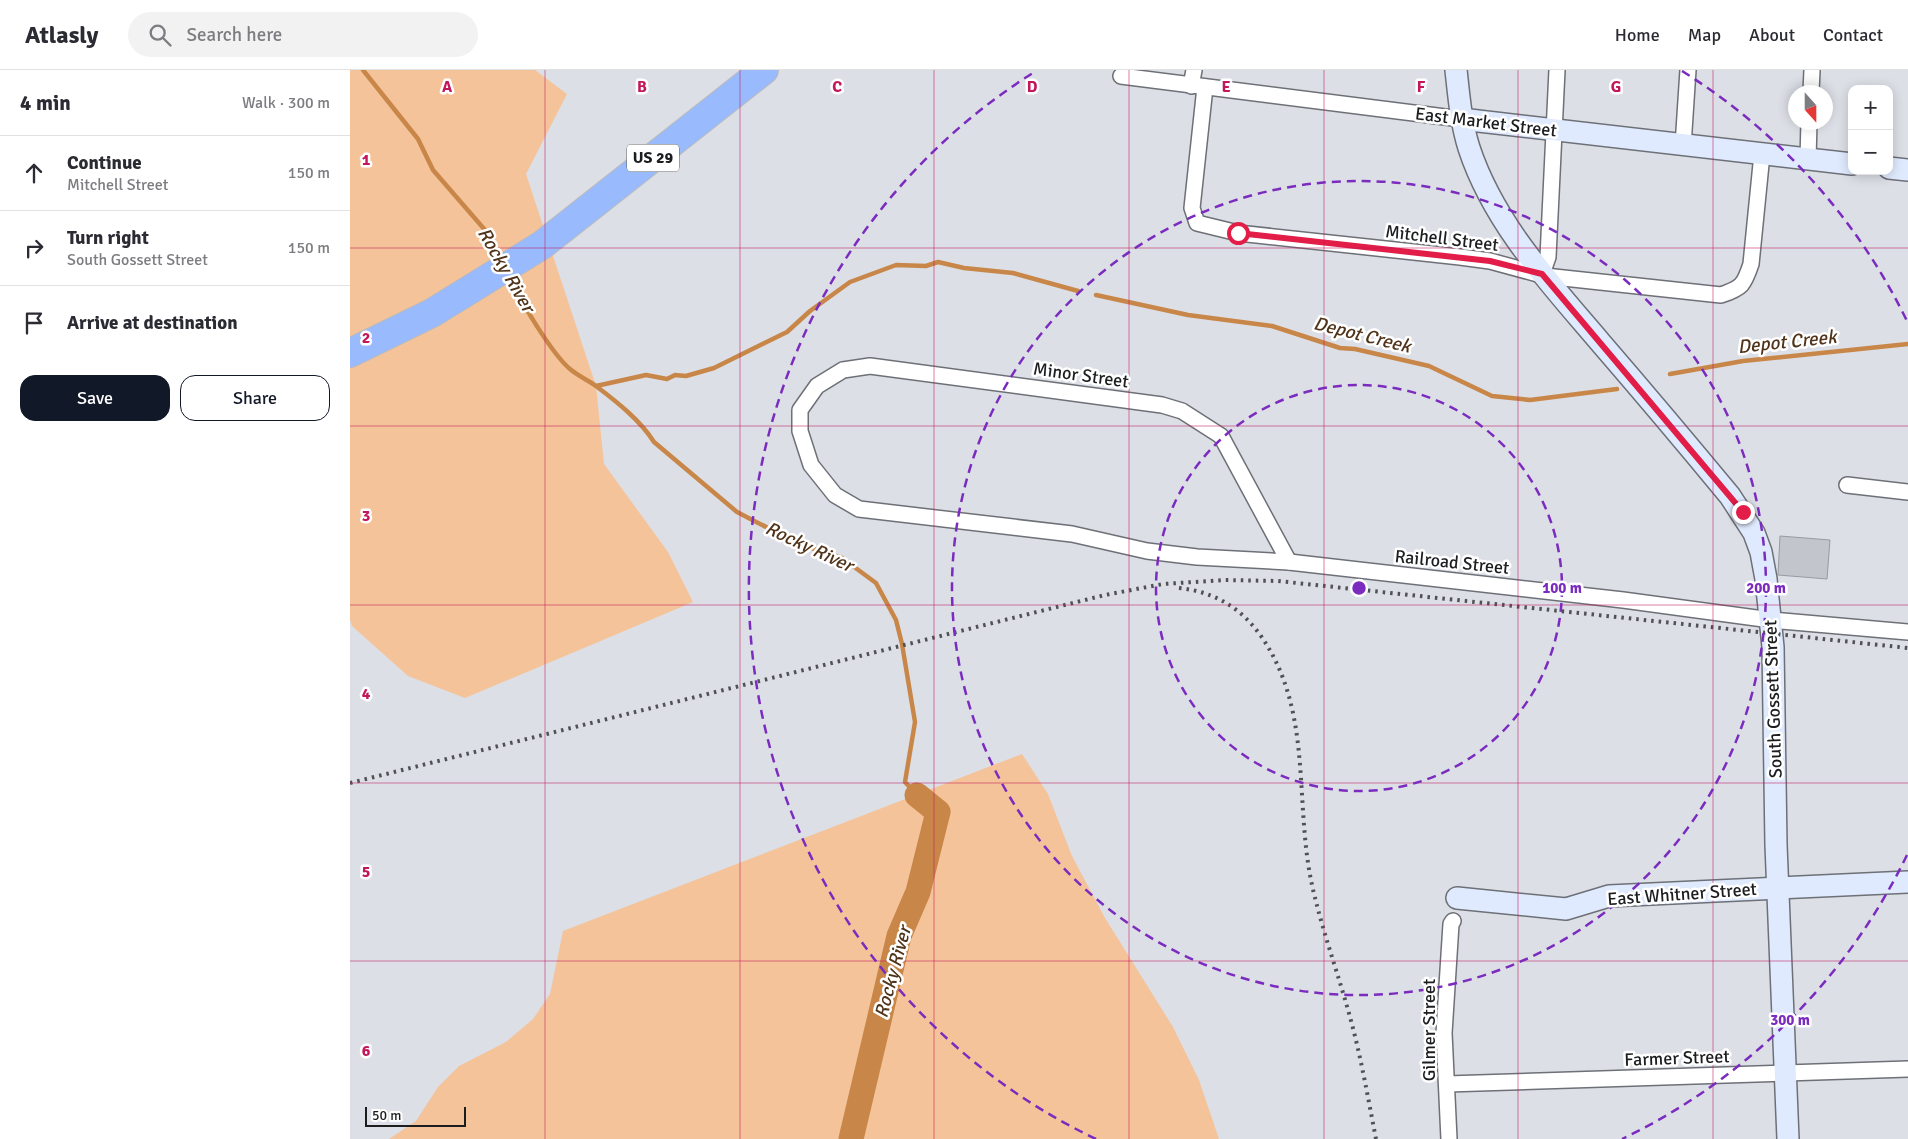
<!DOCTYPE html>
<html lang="en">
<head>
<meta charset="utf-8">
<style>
  body { margin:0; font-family:Signika,sans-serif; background:#f2f2f3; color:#2b2b33 }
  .controls { position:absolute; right:15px; top:15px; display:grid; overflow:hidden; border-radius:10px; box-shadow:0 2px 12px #0003 }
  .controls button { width:45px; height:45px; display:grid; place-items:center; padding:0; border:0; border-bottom:1px solid #e1e1e2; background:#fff; color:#2b2b33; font:25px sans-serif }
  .compass { position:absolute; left:1438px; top:15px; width:45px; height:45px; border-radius:50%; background:#fff; box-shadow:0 2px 12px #0003; rotate:159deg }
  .scale { position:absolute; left:15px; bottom:12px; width:101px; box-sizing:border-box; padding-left:5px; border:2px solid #1c1d1f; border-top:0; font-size:14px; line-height:18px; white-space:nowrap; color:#1c1d1f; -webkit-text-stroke:4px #fff; paint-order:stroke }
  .stop { position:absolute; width:15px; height:15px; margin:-11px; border:4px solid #e11d48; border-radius:50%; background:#fff }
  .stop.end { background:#e11d48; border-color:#fff; box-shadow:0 1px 5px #0008 }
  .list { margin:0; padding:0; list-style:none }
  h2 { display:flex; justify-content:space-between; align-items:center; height:65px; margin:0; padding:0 20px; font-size:21px }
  h2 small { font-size:16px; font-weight:400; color:#7c7c81 }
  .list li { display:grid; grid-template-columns:32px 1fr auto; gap:15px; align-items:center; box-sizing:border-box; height:75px; padding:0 20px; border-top:1px solid #e1e1e2 }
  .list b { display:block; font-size:19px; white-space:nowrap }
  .list p { margin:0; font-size:16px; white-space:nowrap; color:#7c7c81 }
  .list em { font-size:16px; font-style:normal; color:#7c7c81 }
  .actions { display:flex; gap:10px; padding:15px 20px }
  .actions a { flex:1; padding:11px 0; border:1px solid #111827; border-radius:15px; text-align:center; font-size:18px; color:#111827 }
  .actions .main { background:#111827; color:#fff }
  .icon { flex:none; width:28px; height:28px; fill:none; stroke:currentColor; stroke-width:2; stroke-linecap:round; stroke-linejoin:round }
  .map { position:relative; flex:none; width:1558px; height:1069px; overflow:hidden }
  header { display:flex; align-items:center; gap:30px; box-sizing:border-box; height:70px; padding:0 25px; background:#fff; border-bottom:1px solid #e1e1e2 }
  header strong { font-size:24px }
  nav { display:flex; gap:28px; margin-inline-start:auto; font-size:18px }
  .search { width:350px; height:45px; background:#f2f2f3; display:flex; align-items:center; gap:12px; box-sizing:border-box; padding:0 18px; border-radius:28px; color:#7c7c81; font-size:19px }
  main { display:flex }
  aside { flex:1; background:#fff }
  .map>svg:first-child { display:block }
  .green { fill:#f5c399 }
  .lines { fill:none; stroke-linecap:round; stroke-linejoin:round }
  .stream { stroke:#c88749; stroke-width:4.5 }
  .river { stroke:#c88749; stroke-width:25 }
  .building { fill:#c2c5cb; stroke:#989ba1 }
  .street-casing { stroke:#6d7076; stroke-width:18 }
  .secondary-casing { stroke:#6d7076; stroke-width:24 }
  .highway-casing { stroke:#bbbbbc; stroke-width:30 }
  .street { stroke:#fff; stroke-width:15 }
  .secondary { stroke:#e0eafe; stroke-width:21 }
  .highway { stroke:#99bafd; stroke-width:28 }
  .rail { stroke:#505155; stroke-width:4; stroke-dasharray:2.5 5; stroke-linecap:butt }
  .route { stroke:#e11d48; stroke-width:6 }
  .grid { fill:none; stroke:#c2185b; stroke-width:1; stroke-opacity:0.55 }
  .ring { fill:none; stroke:#7b2cbf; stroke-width:2.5; stroke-dasharray:9 6 }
  .labels { text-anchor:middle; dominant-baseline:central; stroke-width:5; stroke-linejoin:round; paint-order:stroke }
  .shield { fill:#fff; stroke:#606162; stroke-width:1 }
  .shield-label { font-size:16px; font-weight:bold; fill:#1c1d1f }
  .street-label { font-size:18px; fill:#1c1d1f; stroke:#fff }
  .water-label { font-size:19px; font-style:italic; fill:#503319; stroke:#fff }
  .grid-label { font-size:16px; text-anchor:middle; font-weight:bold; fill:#c2185b; stroke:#fff; stroke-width:5; stroke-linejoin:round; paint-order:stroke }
  .centre { fill:#7b2cbf; stroke:#fff; stroke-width:2.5 }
  .ring-label { font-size:15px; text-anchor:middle; font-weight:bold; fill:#7b2cbf; stroke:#fff; stroke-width:5; stroke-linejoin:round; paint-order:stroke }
</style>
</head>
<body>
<header>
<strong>Atlasly</strong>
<div class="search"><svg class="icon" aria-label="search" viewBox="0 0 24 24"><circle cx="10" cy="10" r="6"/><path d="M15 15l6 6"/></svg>Search here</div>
<nav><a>Home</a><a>Map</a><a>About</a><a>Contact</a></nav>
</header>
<main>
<aside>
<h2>4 min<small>Walk · 300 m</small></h2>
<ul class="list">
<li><svg class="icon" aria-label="ahead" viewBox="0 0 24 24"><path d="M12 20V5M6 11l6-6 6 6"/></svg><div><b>Continue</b><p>Mitchell Street</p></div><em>150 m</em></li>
<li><svg class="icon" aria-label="right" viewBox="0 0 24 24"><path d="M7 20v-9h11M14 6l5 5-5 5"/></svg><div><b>Turn right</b><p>South Gossett Street</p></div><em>150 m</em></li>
<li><svg class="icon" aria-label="arrive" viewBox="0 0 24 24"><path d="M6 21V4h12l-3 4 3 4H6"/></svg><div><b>Arrive at destination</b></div></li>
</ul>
<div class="actions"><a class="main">Save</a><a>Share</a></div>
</aside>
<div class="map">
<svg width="1558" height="1069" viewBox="0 0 1558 1069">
  <rect width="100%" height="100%" fill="#dcdfe6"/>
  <g class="green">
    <path d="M0 0H185L217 24 176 104 246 316 254 394 318 482 343 532 115 628 58 606 2 556 0 550Z"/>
    <path d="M672 684 698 724 722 786 755 848 823 957 849 1010 869 1069H39L66 1051 88 1017 109 996 156 972 183 949 200 924 213 861Z"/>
  </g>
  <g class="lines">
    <g class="stream">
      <path d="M13 0 68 69 83 100 135 160 153 189"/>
      <path d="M160 206C167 227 203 285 220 299 228 306 238 310 246 316 267 332 290 350 304 372L387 442 449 474 492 488 526 513 546 550 552 574 565 652 555 712 567 725"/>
      <path d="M746 225 838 245 922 256 990 278 1005 279 1079 296 1142 326 1180 330 1267 319"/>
      <path d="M1320 304 1393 291 1558 274"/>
      <path d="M246 316 296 305 317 309 325 305 336 306 364 298 437 262 460 241 500 212 546 195 576 196 588 192 614 198 663 203 728 221"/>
    </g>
    <path class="river" d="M501 1069 549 866 568 822 588 742 567 725"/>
  </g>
  <path class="building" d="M1430 466 1480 470 1477 509 1428 505Z"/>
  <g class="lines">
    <defs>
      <g id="street">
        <path d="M771 6 1111 49"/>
        <path d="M841 16 844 0"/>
        <path d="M855 17 842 138 847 153 888 163 1110 187 1140 191 1195 206 1371 225C1392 218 1394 215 1401 194L1412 84"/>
        <path d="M1461 22 1462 0"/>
        <path d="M1333 76 1338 0"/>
        <path d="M1458 89 1459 52"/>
        <path d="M1192 204 1198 187 1207 0"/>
        <path d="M520 296 812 335 832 341 871 366 939 492 847 487 797 481 722 464 509 439 485 425 461 395 450 361V340L467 316 493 300Z"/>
        <path d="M1497 415 1558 422"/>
        <path d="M939 492 1273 530 1421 550 1558 562"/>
        <path d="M1097 1014 1558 999"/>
        <path d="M1099 1069 1094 963 1101 854 1103 851"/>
      </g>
      <g id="secondary">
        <path d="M1106 0C1109 27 1111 53 1119 78 1144 154 1200 213 1250 272 1294 323 1337 374 1380 426L1404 463 1411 482 1416 509 1423 577 1426 775 1438 1069"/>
        <path d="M1111 49 1502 94"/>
        <path d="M1539 98 1558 100"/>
        <path d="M1107 828 1216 839 1259 826 1558 812"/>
      </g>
      <path id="highway" d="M0 283 82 243 192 175 414 0"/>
    </defs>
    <use href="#street" class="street-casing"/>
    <use href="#secondary" class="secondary-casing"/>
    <use href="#highway" class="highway-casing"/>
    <use href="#street" class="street"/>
    <use href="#secondary" class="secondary"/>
    <use href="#highway" class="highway"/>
    <g class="rail">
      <path d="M829 518C866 522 893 539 913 569 963 644 944 732 962 815 972 860 988 903 1000 947 1011 987 1018 1028 1026 1069"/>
      <path d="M0 713 755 525 813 514 875 510 928 511 1558 578"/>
    </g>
  </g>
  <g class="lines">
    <path class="route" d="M888 163 1140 191 1192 204 1393 442"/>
  </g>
  <path class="grid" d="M195 0V1069M390 0V1069M584 0V1069M779 0V1069M974 0V1069M1168 0V1069M1363 0V1069M0 178H1558M0 356H1558M0 535H1558M0 713H1558M0 891H1558"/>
  <g class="ring">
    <circle cx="1009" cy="518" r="203"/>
    <circle cx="1009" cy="518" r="407"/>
    <path d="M1557 785A610 610 0 0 1 1272 1069M746 1069A610 610 0 0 1 686 1M1332 1A610 610 0 0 1 1557 251"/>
  </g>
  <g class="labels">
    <rect class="shield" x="277" y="74.5" width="52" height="27" rx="4"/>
    <g class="shield-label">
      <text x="303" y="88">US 29</text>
    </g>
    <g class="street-label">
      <text transform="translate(1136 52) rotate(7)">East Market Street</text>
      <text transform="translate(1092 168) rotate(7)">Mitchell Street</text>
      <text transform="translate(731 305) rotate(8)">Minor Street</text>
      <text transform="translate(1102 492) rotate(6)">Railroad Street</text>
      <text transform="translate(1423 629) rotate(-92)">South Gossett Street</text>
      <text transform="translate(1332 824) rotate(-4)">East Whitner Street</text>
      <text transform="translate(1079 960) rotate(-90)">Gilmer Street</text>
      <text transform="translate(1327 988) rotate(-2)">Farmer Street</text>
    </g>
    <g class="water-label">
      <text transform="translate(156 200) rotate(60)">Rocky River</text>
      <text transform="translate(1012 265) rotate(14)">Depot Creek</text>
      <text transform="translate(1437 272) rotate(-6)">Depot Creek</text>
      <text transform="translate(459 477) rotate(25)">Rocky River</text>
      <text transform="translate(543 902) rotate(-75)">Rocky River</text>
    </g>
  </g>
  <g class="grid-label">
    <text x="97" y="22">A</text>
    <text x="292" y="22">B</text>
    <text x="487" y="22">C</text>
    <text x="682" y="22">D</text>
    <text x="876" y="22">E</text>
    <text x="1071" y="22">F</text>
    <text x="1266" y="22">G</text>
    <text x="16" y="95">1</text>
    <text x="16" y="273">2</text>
    <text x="16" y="451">3</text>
    <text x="16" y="629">4</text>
    <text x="16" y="807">5</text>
    <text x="16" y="986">6</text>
  </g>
  <circle cx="1009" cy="518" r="8" class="centre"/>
  <g class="ring-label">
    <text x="1212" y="523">100 m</text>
    <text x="1416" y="523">200 m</text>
    <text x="1440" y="955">300 m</text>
  </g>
</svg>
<div class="controls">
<button>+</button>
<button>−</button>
</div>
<svg class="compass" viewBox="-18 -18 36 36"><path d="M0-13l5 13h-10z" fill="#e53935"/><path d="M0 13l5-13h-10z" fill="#7c7c81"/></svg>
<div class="scale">50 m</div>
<div class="stop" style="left:888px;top:163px"></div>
<div class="stop end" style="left:1393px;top:442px"></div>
</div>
</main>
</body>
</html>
